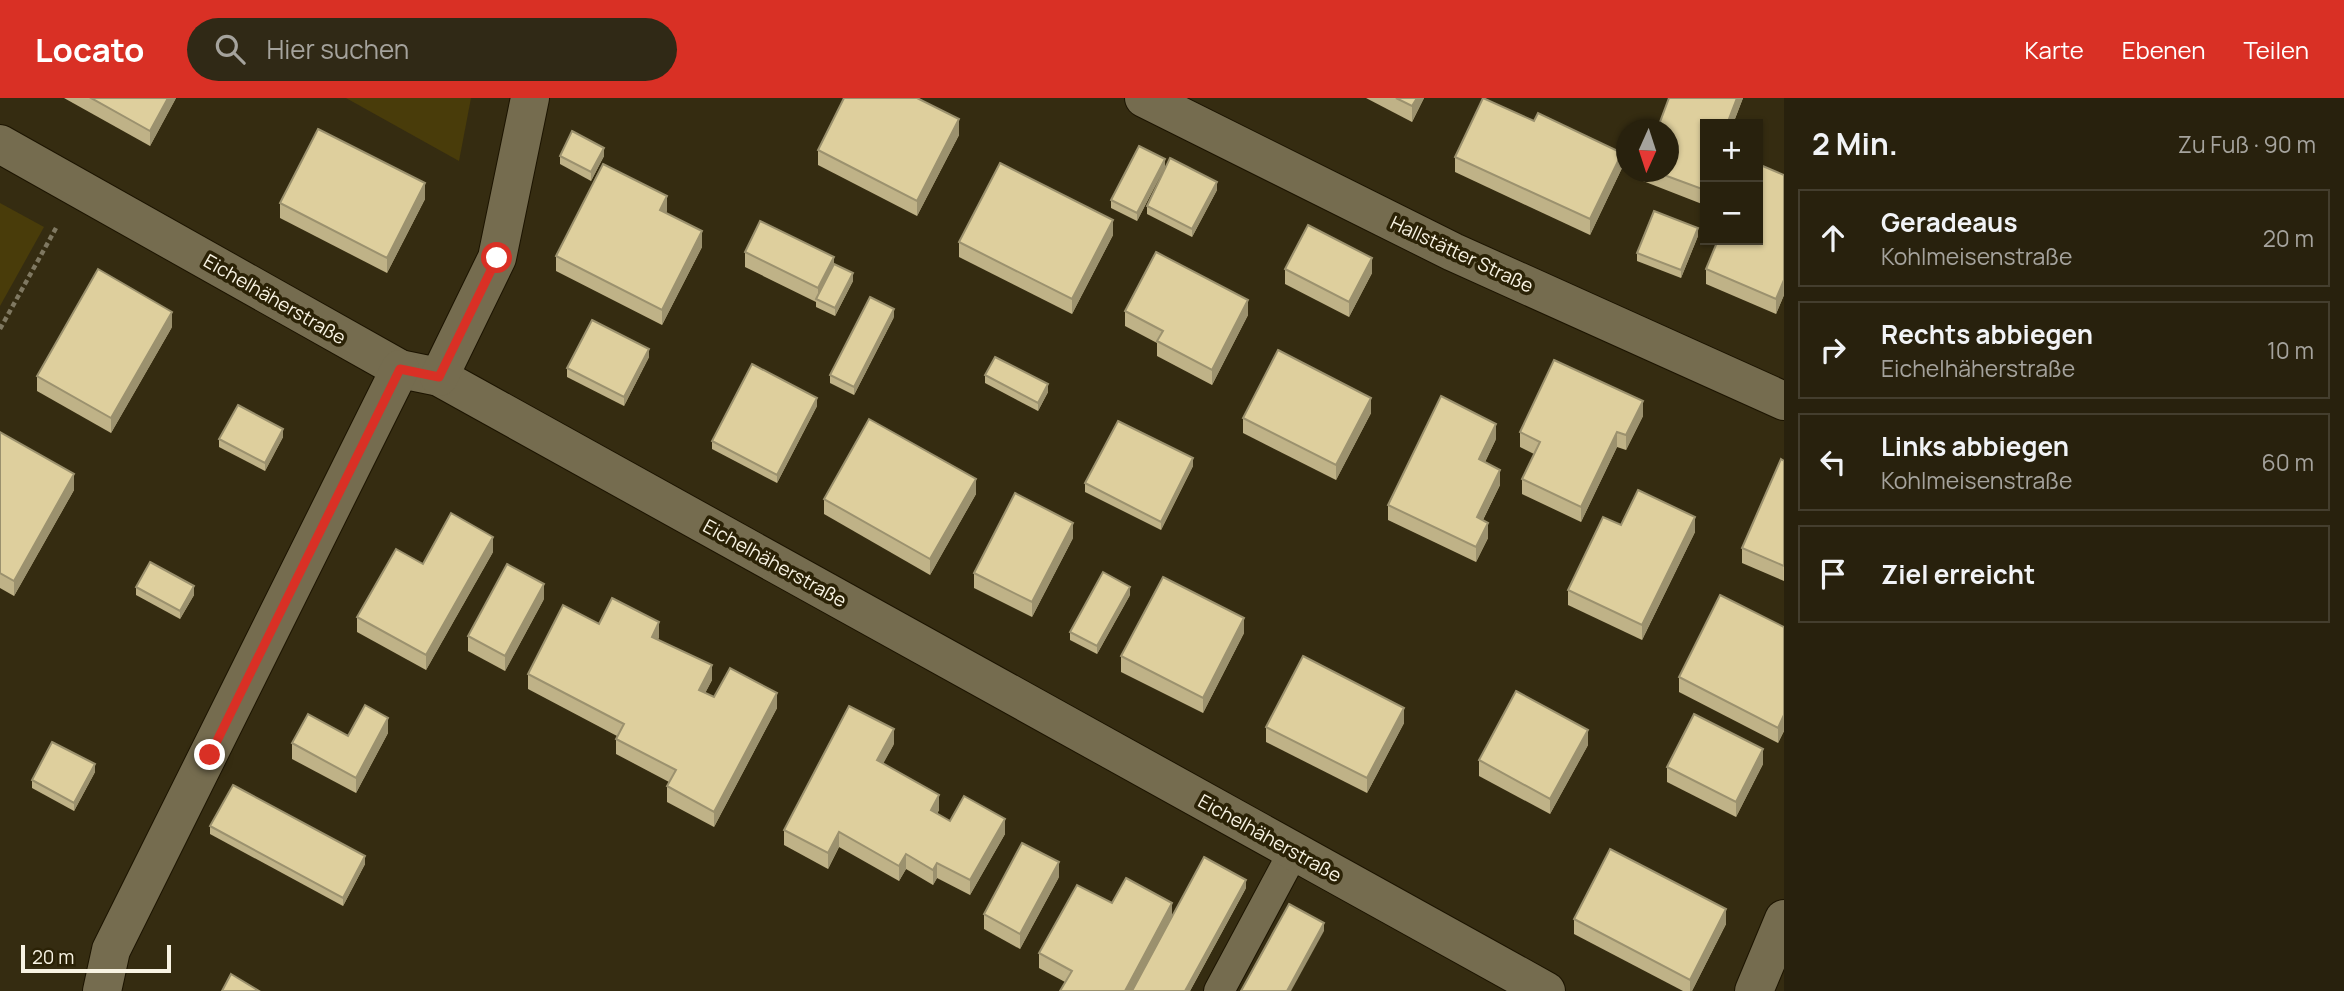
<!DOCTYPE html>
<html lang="de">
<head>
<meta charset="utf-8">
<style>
  body { margin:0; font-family:Manrope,sans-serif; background:#302916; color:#f1f3f6 }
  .controls { position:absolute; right:21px; top:21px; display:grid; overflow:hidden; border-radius:0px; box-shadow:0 2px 5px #0004 }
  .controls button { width:63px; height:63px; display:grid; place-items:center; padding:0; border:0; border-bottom:2px solid #443e2e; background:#28210d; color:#f1f3f6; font:35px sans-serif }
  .compass { position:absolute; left:1616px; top:21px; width:63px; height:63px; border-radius:50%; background:#28210d; box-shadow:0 2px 5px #0004; rotate:183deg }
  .scale { position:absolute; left:21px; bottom:18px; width:150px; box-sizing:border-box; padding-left:7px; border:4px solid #f8f3e3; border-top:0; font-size:19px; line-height:24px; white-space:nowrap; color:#f8f3e3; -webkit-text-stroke:5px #2b2206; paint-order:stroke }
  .stop { position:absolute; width:21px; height:21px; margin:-16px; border:5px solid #d93025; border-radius:50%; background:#fff }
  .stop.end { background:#d93025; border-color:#fff; box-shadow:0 2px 7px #0008 }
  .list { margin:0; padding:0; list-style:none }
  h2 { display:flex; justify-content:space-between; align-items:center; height:91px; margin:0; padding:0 28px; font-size:30px }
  h2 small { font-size:23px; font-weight:400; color:#a5a39d }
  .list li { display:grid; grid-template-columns:46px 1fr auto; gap:21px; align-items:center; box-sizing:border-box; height:98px; margin:0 14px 14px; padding:0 14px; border:2px solid #443e2e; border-radius:0px }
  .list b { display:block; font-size:26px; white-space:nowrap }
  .list p { margin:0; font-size:23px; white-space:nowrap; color:#a5a39d }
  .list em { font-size:23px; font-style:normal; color:#a5a39d }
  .icon { flex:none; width:38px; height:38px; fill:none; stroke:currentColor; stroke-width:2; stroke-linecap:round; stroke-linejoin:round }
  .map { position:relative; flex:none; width:1784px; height:893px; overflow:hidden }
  header { display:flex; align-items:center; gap:42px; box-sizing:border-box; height:98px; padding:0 35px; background:#d93025; color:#fff }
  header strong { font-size:33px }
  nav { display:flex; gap:38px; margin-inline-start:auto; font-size:24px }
  .search { width:490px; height:63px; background:#302916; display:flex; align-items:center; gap:18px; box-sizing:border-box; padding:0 24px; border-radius:38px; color:#a5a39d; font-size:26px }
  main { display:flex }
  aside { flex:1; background:#28210d }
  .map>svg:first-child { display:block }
  .green { fill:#493c0a }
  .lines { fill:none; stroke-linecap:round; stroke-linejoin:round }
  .service-casing { stroke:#1c1400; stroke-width:32 }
  .minor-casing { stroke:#1c1400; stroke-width:40 }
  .path { stroke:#7f7861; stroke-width:4.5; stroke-dasharray:5 3.5; stroke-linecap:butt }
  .service { stroke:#756c4f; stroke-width:30 }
  .minor { stroke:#756c4f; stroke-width:38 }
  .wall { fill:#bfb287 }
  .shaded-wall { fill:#9b916e }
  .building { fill:#decf9d; stroke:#9b916e; stroke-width:2 }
  .route { stroke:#d93025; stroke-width:9 }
  .labels { text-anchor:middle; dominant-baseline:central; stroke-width:7; stroke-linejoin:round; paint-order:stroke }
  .street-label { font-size:19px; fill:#f8f3e3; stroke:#2b2206 }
</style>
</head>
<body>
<header>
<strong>Locato</strong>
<div class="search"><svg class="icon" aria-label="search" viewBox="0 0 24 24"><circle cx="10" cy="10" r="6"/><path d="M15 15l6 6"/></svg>Hier suchen</div>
<nav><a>Karte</a><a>Ebenen</a><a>Teilen</a></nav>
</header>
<main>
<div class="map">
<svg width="1784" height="893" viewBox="0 0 1784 893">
  <rect width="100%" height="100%" fill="#352c11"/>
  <g class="green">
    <path d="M346 0H471L459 63Z"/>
    <path d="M0 105 44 129 0 208Z"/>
  </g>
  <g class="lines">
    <defs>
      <path id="service" d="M1219 893 1294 753"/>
      <g id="minor">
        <path d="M1144 0 1453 154 1784 303"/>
        <path d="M0 46 400 271 439 279 1546 893"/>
        <path d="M439 279 497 160 530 0"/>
        <path d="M102 893 111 852 400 271"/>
        <path d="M1754 893 1784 821"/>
      </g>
    </defs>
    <use href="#service" class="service-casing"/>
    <use href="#minor" class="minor-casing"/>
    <path class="path" d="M0 231 56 130"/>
    <use href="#service" class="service"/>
    <use href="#minor" class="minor"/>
  </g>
  <g class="wall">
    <path d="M64 0H176L150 48Z"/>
    <path d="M1366 0H1424L1412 24Z"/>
    <path d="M1669 0H1743L1733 26H1705V98L1702 106 1643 83V74H1669V32H1657Z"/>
    <path d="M959 37 917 118 818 67V52Z"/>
    <path d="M560 58H604L591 83 560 66Z"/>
    <path d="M1455 59 1622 70 1590 137 1455 74Z"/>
    <path d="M1165 69 1137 123 1111 110V102Z"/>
    <path d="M1784 77V197L1776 216 1706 186V171Z"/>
    <path d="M1217 92 1192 139 1147 116V108Z"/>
    <path d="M425 101 387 175 280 120V105Z"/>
    <path d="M667 113 666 115 702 149 662 227 556 173V158Z"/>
    <path d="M1113 137 1072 216 959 159V144Z"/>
    <path d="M1698 138 1681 180 1637 163V155Z"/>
    <path d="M745 154 834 166 853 183 835 218 816 209V204L745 169Z"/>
    <path d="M1285 171 1372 175 1349 219 1285 186Z"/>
    <path d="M1125 213 1248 217 1212 287 1157 258V245L1125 228Z"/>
    <path d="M894 219 854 297 830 285V277Z"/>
    <path d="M172 229 111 335 37 293V278Z"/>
    <path d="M649 259 624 308 567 279V270Z"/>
    <path d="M985 277 1048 294 1038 313 985 285Z"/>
    <path d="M817 308 777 385 712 351V343Z"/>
    <path d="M1371 315 1336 382 1243 335V320Z"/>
    <path d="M1643 318 1626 352 1617 349 1581 424 1522 396V381L1534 356 1520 349V334Z"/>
    <path d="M0 334 74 392 14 498 0 490Z"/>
    <path d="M283 339 265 373 219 349V341Z"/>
    <path d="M1496 341 1485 364 1500 387 1483 422 1488 440 1476 464 1388 422V407Z"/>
    <path d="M1784 363V483L1742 465V450Z"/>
    <path d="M1193 368 1161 432 1085 394V385Z"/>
    <path d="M976 396 930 477 824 416V401Z"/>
    <path d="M1621 427 1695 434 1642 542 1568 507V492Z"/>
    <path d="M1073 440 1032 519 974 490V475Z"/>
    <path d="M493 454 426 572 357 534V519L423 466Z"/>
    <path d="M136 489 194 497 180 521 136 497Z"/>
    <path d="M1130 497 1097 556 1070 542V534Z"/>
    <path d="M544 501 505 573 468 553V538Z"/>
    <path d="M599 526 659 539 658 542 712 582 705 595 714 599 777 610 714 729 667 704V688L669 684 616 656V641L617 638 528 591V576Z"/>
    <path d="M1784 529V633L1778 645 1679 594V579Z"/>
    <path d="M1244 535 1203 615 1121 574V558Z"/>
    <path d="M1404 625 1367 695 1266 644V629Z"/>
    <path d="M388 635 356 695 292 661V645L348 638Z"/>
    <path d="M894 646 883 665 939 712 937 716 950 723 1005 736 970 797 937 780 933 787 906 771 899 783 839 749 828 771 784 747V732Z"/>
    <path d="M1588 647 1550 716 1479 678V662Z"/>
    <path d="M1763 666 1736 719 1667 684V669Z"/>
    <path d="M95 674 74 713 32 690V682Z"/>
    <path d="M210 728 365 766 343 808 210 736Z"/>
    <path d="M1059 779 1020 851 984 831V816Z"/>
    <path d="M1246 790 1190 893H1060L1065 884 1039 870V855L1112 805 1172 818Z"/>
    <path d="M1574 821 1726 826 1692 893H1683L1574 836Z"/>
  </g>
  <g class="shaded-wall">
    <path d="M168 0H176L150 48V33Z"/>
    <path d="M1417 0H1424L1412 24V8Z"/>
    <path d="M1737 0H1743L1733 26H1727Z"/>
    <path d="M959 21V37L917 118V103Z"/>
    <path d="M604 50V58L591 83V74Z"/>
    <path d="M1622 55V70L1590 137V121Z"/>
    <path d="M1165 61V69L1137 123V115Z"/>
    <path d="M1705 83V98L1702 106V91Z"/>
    <path d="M1217 84V92L1192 139V131Z"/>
    <path d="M425 85V101L387 175V160Z"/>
    <path d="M667 98V113L660 127V112Z"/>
    <path d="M1113 122V137L1072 216V201Z"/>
    <path d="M1698 130V138L1681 180V172Z"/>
    <path d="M702 133V149L662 227V212Z"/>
    <path d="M834 159V174L818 202V190Z"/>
    <path d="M1372 160V175L1349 219V204Z"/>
    <path d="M853 175V183L835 218V210Z"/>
    <path d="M1784 182V197L1776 216V201Z"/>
    <path d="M1248 202V217L1212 287V272Z"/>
    <path d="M894 211V219L854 297V289Z"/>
    <path d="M172 214V229L111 335V320Z"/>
    <path d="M649 251V259L624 308V299Z"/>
    <path d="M1048 286V294L1038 313V305Z"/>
    <path d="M817 300V308L777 385V377Z"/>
    <path d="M1371 300V315L1336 382V367Z"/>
    <path d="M1643 303V318L1626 352V337Z"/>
    <path d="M1496 326V341L1479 377V361Z"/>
    <path d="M283 331V339L265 373V365Z"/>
    <path d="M1617 334V349L1581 424V409Z"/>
    <path d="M1193 360V368L1161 432V424Z"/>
    <path d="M1500 372V387L1477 434V419Z"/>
    <path d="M74 376V392L14 498V483Z"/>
    <path d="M976 381V396L930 477V461Z"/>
    <path d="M1695 419V434L1642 542V527Z"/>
    <path d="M1073 425V440L1032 519V504Z"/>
    <path d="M1488 425V440L1476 464V449Z"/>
    <path d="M493 439V454L426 572V557Z"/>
    <path d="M544 486V501L505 573V558Z"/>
    <path d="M194 488V497L180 521V513Z"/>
    <path d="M1130 489V497L1097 556V548Z"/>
    <path d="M1244 520V535L1203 615V600Z"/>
    <path d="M659 524V539L652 554V539Z"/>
    <path d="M712 567V582L699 607V592Z"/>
    <path d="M777 595V610L714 729V714Z"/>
    <path d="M1404 610V625L1367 695V680Z"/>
    <path d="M1784 617V633L1778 645V630Z"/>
    <path d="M388 620V635L356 695V680Z"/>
    <path d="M894 631V646L877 677V662Z"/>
    <path d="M1588 632V647L1550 716V701Z"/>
    <path d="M1763 651V666L1736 719V704Z"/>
    <path d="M95 666V674L74 713V705Z"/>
    <path d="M939 697V712L931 727V712Z"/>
    <path d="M1005 721V736L970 797V782Z"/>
    <path d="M839 734V749L828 771V755Z"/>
    <path d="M906 756V771L899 783V768Z"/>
    <path d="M365 758V766L343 808V800Z"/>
    <path d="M1059 764V779L1020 851V836Z"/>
    <path d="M937 765V780L933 787V772Z"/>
    <path d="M1246 782V790L1190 893H1185Z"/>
    <path d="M1172 805V820L1133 893H1125Z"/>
    <path d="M1726 811V826L1692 893H1690V882Z"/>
    <path d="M1324 825V833L1291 893H1287Z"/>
  </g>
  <g class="building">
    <path d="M91 0H168L150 33Z"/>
    <path d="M844 0H917L959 21 917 103 818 52Z"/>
    <path d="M1396 0H1417L1412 8Z"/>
    <path d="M1483 0 1534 23 1538 15 1622 55 1590 121 1455 59Z"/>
    <path d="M1669 0H1737L1727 26H1705V83L1702 91 1656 74H1669V32H1657Z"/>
    <path d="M318 31 425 85 387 160 280 105Z"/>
    <path d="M572 33 604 50 591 74 560 58Z"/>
    <path d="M1139 48 1165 61 1137 115 1111 102Z"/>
    <path d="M1170 60 1217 84 1192 131 1147 108Z"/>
    <path d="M1000 65 1113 122 1072 201 959 144Z"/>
    <path d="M603 66 667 98 660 112 702 133 662 212 556 158Z"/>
    <path d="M1758 66 1784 77V182L1776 201 1706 171 1718 142H1758Z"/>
    <path d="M1654 113 1698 130 1681 172 1637 155Z"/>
    <path d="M760 123 834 159 818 190 745 154Z"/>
    <path d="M1308 127 1372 160 1349 204 1285 171Z"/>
    <path d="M1156 154 1248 202 1212 272 1157 243 1163 233 1125 213Z"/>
    <path d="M834 166 853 175 835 210 816 201Z"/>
    <path d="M98 171 172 214 111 320 37 278Z"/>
    <path d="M870 199 894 211 854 289 830 277Z"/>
    <path d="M592 222 649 251 624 299 567 270Z"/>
    <path d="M1278 252 1371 300 1336 367 1243 320Z"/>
    <path d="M995 259 1048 286 1038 305 985 277Z"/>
    <path d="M1554 262 1643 303 1626 337 1617 334 1581 409 1522 381 1540 344 1520 334Z"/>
    <path d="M752 266 817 300 777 377 712 343Z"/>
    <path d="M1441 298 1496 326 1479 361 1500 372 1477 419 1488 425 1476 449 1388 407Z"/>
    <path d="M238 307 283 331 265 365 219 341Z"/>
    <path d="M869 321 976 381 930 461 824 401Z"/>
    <path d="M1118 323 1193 360 1161 424 1085 385Z"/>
    <path d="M0 334 74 376 14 483 0 475Z"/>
    <path d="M1781 361 1784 363V468L1742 450Z"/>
    <path d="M1638 392 1695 419 1642 527 1568 492 1603 419 1621 427Z"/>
    <path d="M1015 395 1073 425 1032 504 974 475Z"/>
    <path d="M451 415 493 439 426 557 357 519 396 451 423 466Z"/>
    <path d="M150 464 194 488 180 513 136 489Z"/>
    <path d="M507 466 544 486 505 558 468 538Z"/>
    <path d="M1103 474 1130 489 1097 548 1070 534Z"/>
    <path d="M1163 479 1244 520 1203 600 1121 558Z"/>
    <path d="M1720 497 1784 529V617L1778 630 1679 579Z"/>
    <path d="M612 500 659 524 652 539 712 567 699 592 714 599 730 570 777 595 714 714 667 688 676 672 616 641 624 626 528 576 563 507 599 526Z"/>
    <path d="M1303 558 1404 610 1367 680 1266 629Z"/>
    <path d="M1516 593 1588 632 1550 701 1479 662Z"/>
    <path d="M365 607 388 620 356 680 292 645 308 616 348 638Z"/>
    <path d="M849 608 894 631 877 662 939 697 931 712 950 723 964 698 1005 721 970 782 937 765 933 772 906 756 899 768 839 734 828 755 784 732Z"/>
    <path d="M1694 616 1763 651 1736 704 1667 669Z"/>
    <path d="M52 644 95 666 74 705 32 682Z"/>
    <path d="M233 687 365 758 343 800 210 728Z"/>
    <path d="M1022 745 1059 764 1020 836 984 816Z"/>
    <path d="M1610 751 1726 811 1690 882 1574 821Z"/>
    <path d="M1204 759 1246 782 1185 893H1132Z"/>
    <path d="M1126 780 1172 805 1125 893H1060L1072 873 1039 855 1077 787 1112 805Z"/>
    <path d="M1289 806 1324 825 1287 893H1241Z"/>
    <path d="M231 876 259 893H222Z"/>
  </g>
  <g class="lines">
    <path class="route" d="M210 657 400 271 439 279 497 160"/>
  </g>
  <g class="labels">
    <g class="street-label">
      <text transform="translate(1462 156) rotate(25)">Hallstätter Straße</text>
      <text transform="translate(275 201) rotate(30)">Eichelhäherstraße</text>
      <text transform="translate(775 465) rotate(29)">Eichelhäherstraße</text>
      <text transform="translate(1270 740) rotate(29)">Eichelhäherstraße</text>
    </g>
  </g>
</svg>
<div class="controls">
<button>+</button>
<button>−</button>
</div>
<svg class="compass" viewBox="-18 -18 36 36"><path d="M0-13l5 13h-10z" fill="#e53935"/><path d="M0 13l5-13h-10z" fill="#a5a39d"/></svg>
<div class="scale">20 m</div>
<div class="stop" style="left:497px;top:160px"></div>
<div class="stop end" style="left:210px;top:657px"></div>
</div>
<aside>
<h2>2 Min.<small>Zu Fuß · 90 m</small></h2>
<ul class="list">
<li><svg class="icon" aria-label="ahead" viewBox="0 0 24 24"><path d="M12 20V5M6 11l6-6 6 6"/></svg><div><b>Geradeaus</b><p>Kohlmeisenstraße</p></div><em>20 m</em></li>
<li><svg class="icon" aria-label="right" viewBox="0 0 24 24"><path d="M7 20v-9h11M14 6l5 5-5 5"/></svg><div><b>Rechts abbiegen</b><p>Eichelhäherstraße</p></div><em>10 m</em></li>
<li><svg class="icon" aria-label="left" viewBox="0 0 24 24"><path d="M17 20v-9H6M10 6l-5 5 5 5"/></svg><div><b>Links abbiegen</b><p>Kohlmeisenstraße</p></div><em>60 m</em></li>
<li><svg class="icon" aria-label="arrive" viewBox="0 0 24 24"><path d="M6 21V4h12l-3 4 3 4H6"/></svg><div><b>Ziel erreicht</b></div></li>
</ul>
</aside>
</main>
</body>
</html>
